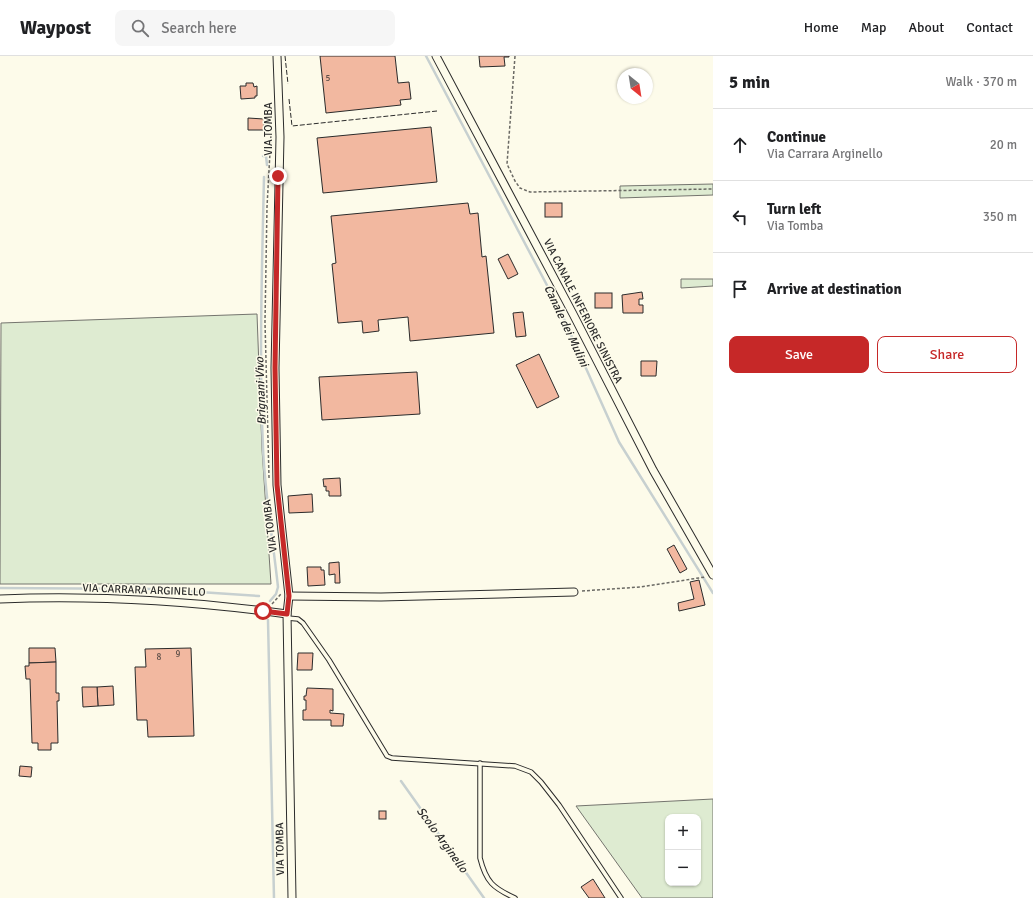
<!DOCTYPE html>
<html lang="en">
<head>
<meta charset="utf-8">
<style>
  body { margin:0; font-family:Signika,sans-serif; background:#f6f6f6; color:#202124 }
  .controls { position:absolute; right:12px; bottom:12px; display:grid; overflow:hidden; border-radius:8px; box-shadow:0 1px 3px #0004 }
  .controls button { width:36px; height:36px; display:grid; place-items:center; padding:0; border:0; border-bottom:1px solid #e0e0e0; background:#fff; color:#202124; font:20px sans-serif }
  .compass { position:absolute; left:617px; top:12px; width:36px; height:36px; border-radius:50%; background:#fff; box-shadow:0 1px 3px #0004; rotate:150deg }
  .stop { position:absolute; width:12px; height:12px; margin:-9px; border:3px solid #c62828; border-radius:50%; background:#fff }
  .stop.end { background:#c62828; border-color:#fff; box-shadow:0 1px 4px #0008 }
  .list { margin:0; padding:0; list-style:none }
  h2 { display:flex; justify-content:space-between; align-items:center; height:52px; margin:0; padding:0 16px; font-size:17px }
  h2 small { font-size:13px; font-weight:400; color:#757577 }
  .list li { display:grid; grid-template-columns:26px 1fr auto; gap:12px; align-items:center; box-sizing:border-box; height:72px; padding:0 16px; border-top:1px solid #e0e0e0 }
  .list b { display:block; font-size:15px; white-space:nowrap }
  .list p { margin:0; font-size:13px; white-space:nowrap; color:#757577 }
  .list em { font-size:13px; font-style:normal; color:#757577 }
  .actions { display:flex; gap:8px; padding:12px 16px }
  .actions a { flex:1; padding:9px 0; border:1px solid #c62828; border-radius:8px; text-align:center; font-size:14px; color:#c62828 }
  .actions .main { background:#c62828; color:#fff }
  .icon { flex:none; width:22px; height:22px; fill:none; stroke:currentColor; stroke-width:2; stroke-linecap:round; stroke-linejoin:round }
  .map { position:relative; flex:none; width:713px; height:842px; overflow:hidden }
  header { display:flex; align-items:center; gap:24px; box-sizing:border-box; height:56px; padding:0 20px; background:#fff; border-bottom:1px solid #e0e0e0 }
  header strong { font-size:19px }
  nav { display:flex; gap:22px; margin-inline-start:auto; font-size:14px }
  .search { width:280px; height:36px; background:#f6f6f6; display:flex; align-items:center; gap:10px; box-sizing:border-box; padding:0 14px; border-radius:8px; color:#757577; font-size:15px }
  main { display:flex }
  aside { flex:1; background:#fff }
  .map>svg:first-child { display:block }
  .green { fill:#deebd1; stroke:#74746e; fill-rule:evenodd }
  .lines { fill:none; stroke-linecap:round; stroke-linejoin:round }
  .stream { stroke:#c7d0d0; stroke-width:2.5 }
  .building { fill:#f2b8a0; stroke:#2b2b2b }
  .lane-casing { stroke:#2b2b2b; stroke-width:5.5 }
  .street-casing { stroke:#2b2b2b; stroke-width:9 }
  .path { stroke:#6a6964; stroke-width:1.5; stroke-dasharray:3 2; stroke-linecap:butt }
  .lane { stroke:#fdfbea; stroke-width:3.5 }
  .street { stroke:#fdfbea; stroke-width:7 }
  .fence { stroke:#2b2b2b; stroke-width:1; stroke-dasharray:5 2; stroke-linecap:butt }
  .route { stroke:#c62828; stroke-width:5 }
  .labels { text-anchor:middle; dominant-baseline:central; stroke-width:3; stroke-linejoin:round; paint-order:stroke }
  .number-label { font-size:9px; fill:#5d4e48 }
  .street-label { font-size:11px; fill:#2b2b2b; stroke:#fdfbea }
  .water-label { font-size:12px; font-style:italic; fill:#2b2b2b; stroke:#fdfbea }
</style>
</head>
<body>
<header>
<strong>Waypost</strong>
<div class="search"><svg class="icon" aria-label="search" viewBox="0 0 24 24"><circle cx="10" cy="10" r="6"/><path d="M15 15l6 6"/></svg>Search here</div>
<nav><a>Home</a><a>Map</a><a>About</a><a>Contact</a></nav>
</header>
<main>
<div class="map">
<svg width="713" height="842" viewBox="0 0 713 842">
  <rect width="100%" height="100%" fill="#fdfbea"/>
  <g class="green">
    <path d="M713 128V139L620 142V130Z"/>
    <path d="M681 223H713V230L681 232Z"/>
    <path d="M257 258 262 393 271 528H0L1 267Z"/>
    <path d="M713 743V842H642L576 750ZM668 761H698V827H668Z"/>
  </g>
  <g class="lines">
    <g class="stream">
      <path d="M426 0 559 252 619 386 713 537"/>
      <path d="M263 100H266L267 109"/>
      <path d="M264 121C262 212 259 302 263 392 265 439 273 485 278 531L276 538 270 545"/>
      <path d="M0 532 154 533 259 540"/>
      <path d="M268 564 274 842"/>
      <path d="M401 725 484 842"/>
    </g>
  </g>
  <g class="building">
    <path d="M320 0H395L398 27 409 26 411 43 400 44 401 49 326 57Z"/>
    <path d="M479 0H509V1H504L505 10 480 11Z"/>
    <path d="M246 27H253L254 31 257 30V40H255V42L241 43 240 30H246Z"/>
    <path d="M248 62 264 63V74H248Z"/>
    <path d="M431 71 437 126 323 137 317 82Z"/>
    <path d="M468 147 470 158 478 157 482 201 486 200 494 277 410 285 408 261 378 264 379 275 363 277 362 265 338 267 332 208 336 207 331 160Z"/>
    <rect x="545" y="147" width="17" height="14"/>
    <path d="M508 198 518 218 508 223 498 203Z"/>
    <path d="M642 236 643 243H639V249H643V257H623L622 239Z"/>
    <rect x="595" y="237" width="17" height="15"/>
    <path d="M523 256 526 280 516 281 513 257Z"/>
    <path d="M539 298 559 341 537 352 516 309Z"/>
    <path d="M641 305H657L656 320H641Z"/>
    <path d="M417 316 420 358 322 364 319 321Z"/>
    <path d="M340 422 341 440H329V435H326V430L324 431 323 423Z"/>
    <path d="M312 438 313 456 289 457 288 440Z"/>
    <path d="M674 489 687 513 680 517 667 493Z"/>
    <path d="M339 506 340 527H335V518L329 519V507Z"/>
    <path d="M307 511H321V514H324L325 529 308 530Z"/>
    <path d="M699 524 705 549 679 555 678 547 694 543 690 526Z"/>
    <path d="M29 592H55L56 606 29 607Z"/>
    <path d="M191 592 194 680 148 681 147 664H137L135 611H146L145 593Z"/>
    <path d="M298 597H313L312 614H297Z"/>
    <path d="M56 606V637H59V645H57L58 687H51V694H38V687H32L30 623H26L25 610H29V607Z"/>
    <path d="M113 630 114 649 98 650 97 631Z"/>
    <path d="M82 631H97L98 650 83 651Z"/>
    <path d="M307 632 333 633V655L330 654V657L344 658 343 670H331V664H303V654H306V644H304V640H306Z"/>
    <path d="M20 710 32 711 31 721 19 720Z"/>
    <rect x="379" y="755" width="7" height="8"/>
    <path d="M593 823 605 842H589L581 831Z"/>
  </g>
  <g class="lines">
    <defs>
      <g id="lane">
        <path d="M287 562 298 563 303 567 329 604 387 700 392 702 515 710 531 716 541 726 559 749 621 842"/>
        <path d="M480 707V802C486 826 493 832 515 842"/>
      </g>
      <g id="street">
        <path d="M277 0 280 81 275 312 277 429 289 540 287 558 292 842"/>
        <path d="M436 0 573 258 653 414 713 519"/>
        <path d="M289 540 381 541 574 536"/>
        <path d="M0 543C96 539 192 545 287 558"/>
      </g>
    </defs>
    <use href="#lane" class="lane-casing"/>
    <use href="#street" class="street-casing"/>
    <g class="path">
      <path d="M515 0 507 108 515 125 520 132 530 136 713 133"/>
      <path d="M269 422 265 266 267 151 271 78"/>
      <path d="M582 535 640 531 705 521"/>
      <path d="M272 548 281 538"/>
    </g>
    <use href="#lane" class="lane"/>
    <use href="#street" class="street"/>
    <g class="fence">
      <path d="M285 0 288 28"/>
      <path d="M289 43 292 70 437 55"/>
    </g>
  </g>
  <g class="lines">
    <path class="route" d="M263 555 287 558 289 540 277 429 275 312 278 120"/>
  </g>
  <g class="labels">
    <g class="number-label">
      <text x="328" y="22">5</text>
      <text x="178" y="598">9</text>
      <text x="159" y="601">8</text>
    </g>
    <g class="street-label">
      <text transform="translate(268 73) rotate(-90)">VIA TOMBA</text>
      <text transform="translate(583 255) rotate(63)">VIA CANALE INFERIORE SINISTRA</text>
      <text transform="translate(270 470) rotate(-97)">VIA TOMBA</text>
      <text transform="translate(144 534) rotate(2)">VIA CARRARA ARGINELLO</text>
      <text transform="translate(280 793) rotate(-91)">VIA TOMBA</text>
    </g>
    <g class="water-label">
      <text transform="translate(566 270) rotate(65)">Canale dei Mulini</text>
      <text transform="translate(261 335) rotate(-92)">Brignani Vivo</text>
      <text transform="translate(442 784) rotate(54)">Scolo Arginello</text>
    </g>
  </g>
</svg>
<div class="controls">
<button>+</button>
<button>−</button>
</div>
<svg class="compass" viewBox="-18 -18 36 36"><path d="M0-13l5 13h-10z" fill="#e53935"/><path d="M0 13l5-13h-10z" fill="#757577"/></svg>
<div class="stop" style="left:263px;top:555px"></div>
<div class="stop end" style="left:278px;top:120px"></div>
</div>
<aside>
<h2>5 min<small>Walk · 370 m</small></h2>
<ul class="list">
<li><svg class="icon" aria-label="ahead" viewBox="0 0 24 24"><path d="M12 20V5M6 11l6-6 6 6"/></svg><div><b>Continue</b><p>Via Carrara Arginello</p></div><em>20 m</em></li>
<li><svg class="icon" aria-label="left" viewBox="0 0 24 24"><path d="M17 20v-9H6M10 6l-5 5 5 5"/></svg><div><b>Turn left</b><p>Via Tomba</p></div><em>350 m</em></li>
<li><svg class="icon" aria-label="arrive" viewBox="0 0 24 24"><path d="M6 21V4h12l-3 4 3 4H6"/></svg><div><b>Arrive at destination</b></div></li>
</ul>
<div class="actions"><a class="main">Save</a><a>Share</a></div>
</aside>
</main>
</body>
</html>
